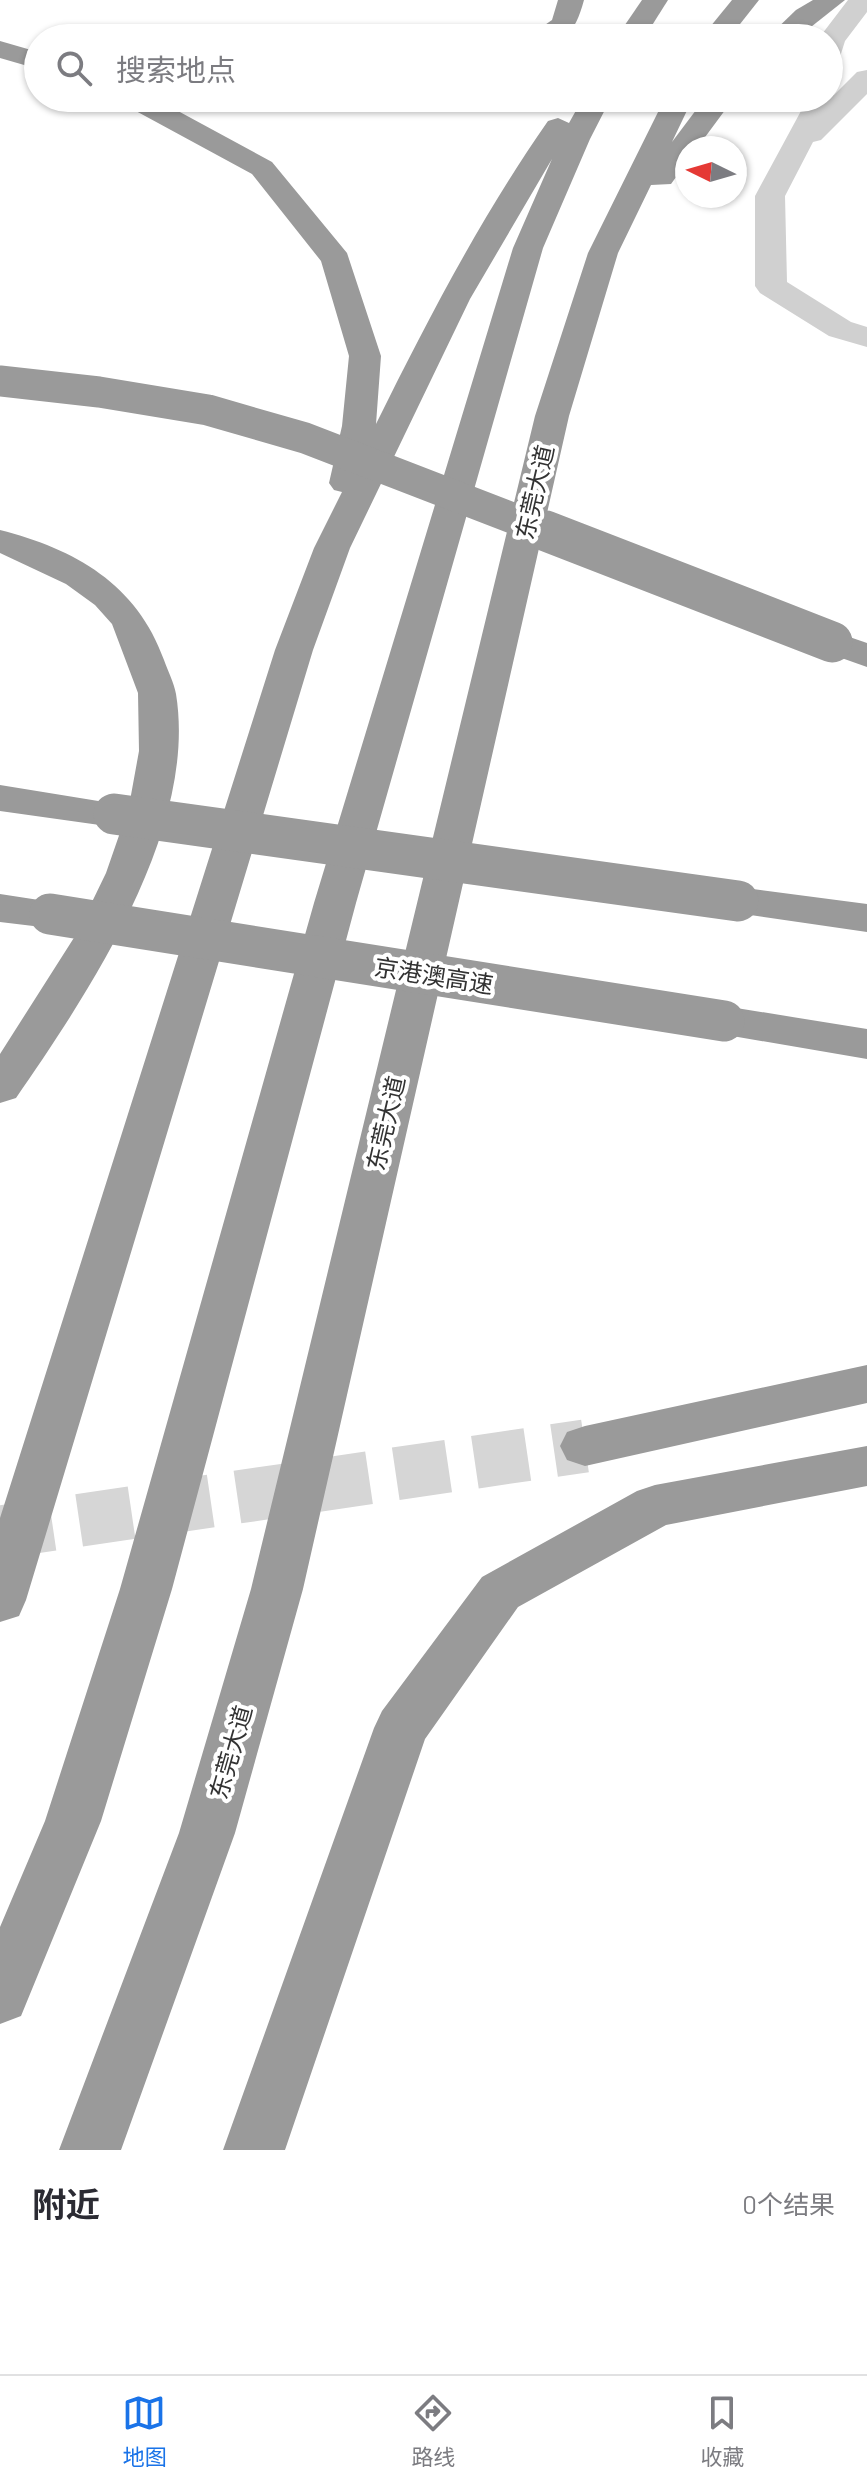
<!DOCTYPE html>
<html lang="zh">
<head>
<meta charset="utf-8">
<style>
  body { margin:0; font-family:Barlow,"Noto Sans SC",sans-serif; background:#f7f7f7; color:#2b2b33 }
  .compass { position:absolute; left:675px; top:136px; width:72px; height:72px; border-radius:50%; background:#fff; box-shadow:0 2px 6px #0004; rotate:275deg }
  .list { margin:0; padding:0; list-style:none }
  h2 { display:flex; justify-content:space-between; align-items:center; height:104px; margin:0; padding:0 32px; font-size:34px }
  h2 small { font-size:26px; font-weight:400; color:#7c7c81 }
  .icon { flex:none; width:44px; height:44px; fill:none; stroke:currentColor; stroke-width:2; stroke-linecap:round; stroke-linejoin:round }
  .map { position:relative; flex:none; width:867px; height:2150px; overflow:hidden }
  .search { position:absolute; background:#fff; box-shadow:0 2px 6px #0004; left:24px; right:24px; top:24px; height:88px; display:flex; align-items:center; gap:20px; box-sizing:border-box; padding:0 28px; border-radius:44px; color:#7c7c81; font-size:30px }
  .sheet { height:224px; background:#fff }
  nav { display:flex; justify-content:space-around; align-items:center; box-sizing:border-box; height:112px; border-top:2px solid #e1e1e2; background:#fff; font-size:22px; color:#7c7c81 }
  nav a { display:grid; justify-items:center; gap:4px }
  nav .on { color:#1a73e8 }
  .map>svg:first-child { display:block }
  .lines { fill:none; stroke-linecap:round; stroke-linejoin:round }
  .highway-tunnel { stroke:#d6d6d6; stroke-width:53; stroke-dasharray:53 27; stroke-linecap:butt }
  .street { fill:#d0d0d0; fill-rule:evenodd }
  .highway { fill:#9a9a9a; fill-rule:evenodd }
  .highway-bridge-far1 { stroke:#9a9a9a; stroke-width:31 }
  .highway-bridge { stroke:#9a9a9a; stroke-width:41 }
  .labels { text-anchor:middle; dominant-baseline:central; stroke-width:8; stroke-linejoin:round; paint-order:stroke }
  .street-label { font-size:24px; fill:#333; stroke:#fff }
</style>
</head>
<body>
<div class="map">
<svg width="867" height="2150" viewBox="0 0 867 2150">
  <rect width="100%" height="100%" fill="#fff"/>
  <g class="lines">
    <path class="highway-tunnel" d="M0 1532 585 1446"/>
    <g class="street">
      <path d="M848 0H867V12L845 41 839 60 829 62V38H819Z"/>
      <path d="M867 70V94L821 140 813 142 785 196 787 282 851 322 867 327V347L829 336 760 293 755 286V196L808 98H829V91L834 95 857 72Z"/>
    </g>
    <g class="highway">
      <path d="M558 0H584C573 40 565 38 526 38L552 20Z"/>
      <path d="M642 0H668L644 38H616Z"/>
      <path d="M732 0H759L729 38H701Z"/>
      <path d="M813 0H845L797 38H767L796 10Z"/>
      <path d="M0 41 38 52V69L0 58Z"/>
      <path d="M119 98H154L272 162 347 253 381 356 376 424C428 319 481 217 548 121L558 118 569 123 583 98H611L590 139 543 248 356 903 172 1589 101 1821 21 2016 0 2024V1927L45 1821 120 1589 314 903 513 248 552 159 470 299 350 548 313 650 26 1600 19 1616 0 1622V1518L275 650 314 548 342 492 334 490 329 483 342 426 349 356 321 261 252 174 123 104Z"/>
      <path d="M665 98H693L672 142 705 98H734L697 148H687V162L671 184 651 185 618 253 569 416 303 1589 235 1833 121 2150H59L179 1833 251 1589 535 416 588 253Z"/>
      <path d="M0 530C75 549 137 584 164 660 168 671 174 683 176 694 198 830 89 992 16 1098L0 1103V1054L77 933 106 873 123 824 114 827 0 811V785L129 806 139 751 138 693 112 624 95 605 66 584 0 553Z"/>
      <path d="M832 631 867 643V667L819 650 813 642 819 634Z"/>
      <path d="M738 887 867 904V932L723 911 717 901 723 891Z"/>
      <path d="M0 894 65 904 71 914 65 924 50 928 0 922Z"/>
      <path d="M724 1006 867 1029V1059L709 1032 702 1021 709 1010Z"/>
      <path d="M867 1365V1403L585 1466 567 1460 560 1446 567 1432 585 1426Z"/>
      <path d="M867 1446V1486L666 1525 518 1607 425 1739 285 2150H223L374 1728 382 1711 482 1577 637 1491 655 1485Z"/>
    </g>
    <path class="highway-bridge-far1" d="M0 381 99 392 208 410 305 438 551 533"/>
    <g class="highway-bridge">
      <path d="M546 531 832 642"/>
      <path d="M114 814 738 901"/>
      <path d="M50 914 724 1021"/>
    </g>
  </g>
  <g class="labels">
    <g class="street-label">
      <text transform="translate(534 492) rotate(-77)">东莞大道</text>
      <text transform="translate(434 975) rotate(9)">京港澳高速</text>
      <text transform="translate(385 1123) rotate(-77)">东莞大道</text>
      <text transform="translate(230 1752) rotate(-74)">东莞大道</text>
    </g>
  </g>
</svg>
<svg class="compass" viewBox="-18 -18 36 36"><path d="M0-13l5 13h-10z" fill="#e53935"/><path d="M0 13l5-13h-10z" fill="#7c7c81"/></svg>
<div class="search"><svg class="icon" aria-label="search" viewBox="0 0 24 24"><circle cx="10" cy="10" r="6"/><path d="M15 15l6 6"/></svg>搜索地点</div>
</div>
<section class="sheet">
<h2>附近<small>0个结果</small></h2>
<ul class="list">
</ul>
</section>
<nav>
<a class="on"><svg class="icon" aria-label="map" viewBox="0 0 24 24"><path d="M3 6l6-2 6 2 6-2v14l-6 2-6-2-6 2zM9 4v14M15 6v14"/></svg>地图</a>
<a><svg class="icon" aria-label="directions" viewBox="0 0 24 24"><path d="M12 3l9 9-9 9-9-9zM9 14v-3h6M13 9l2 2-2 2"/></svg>路线</a>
<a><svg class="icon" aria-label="saved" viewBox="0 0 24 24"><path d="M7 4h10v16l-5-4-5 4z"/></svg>收藏</a>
</nav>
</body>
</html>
